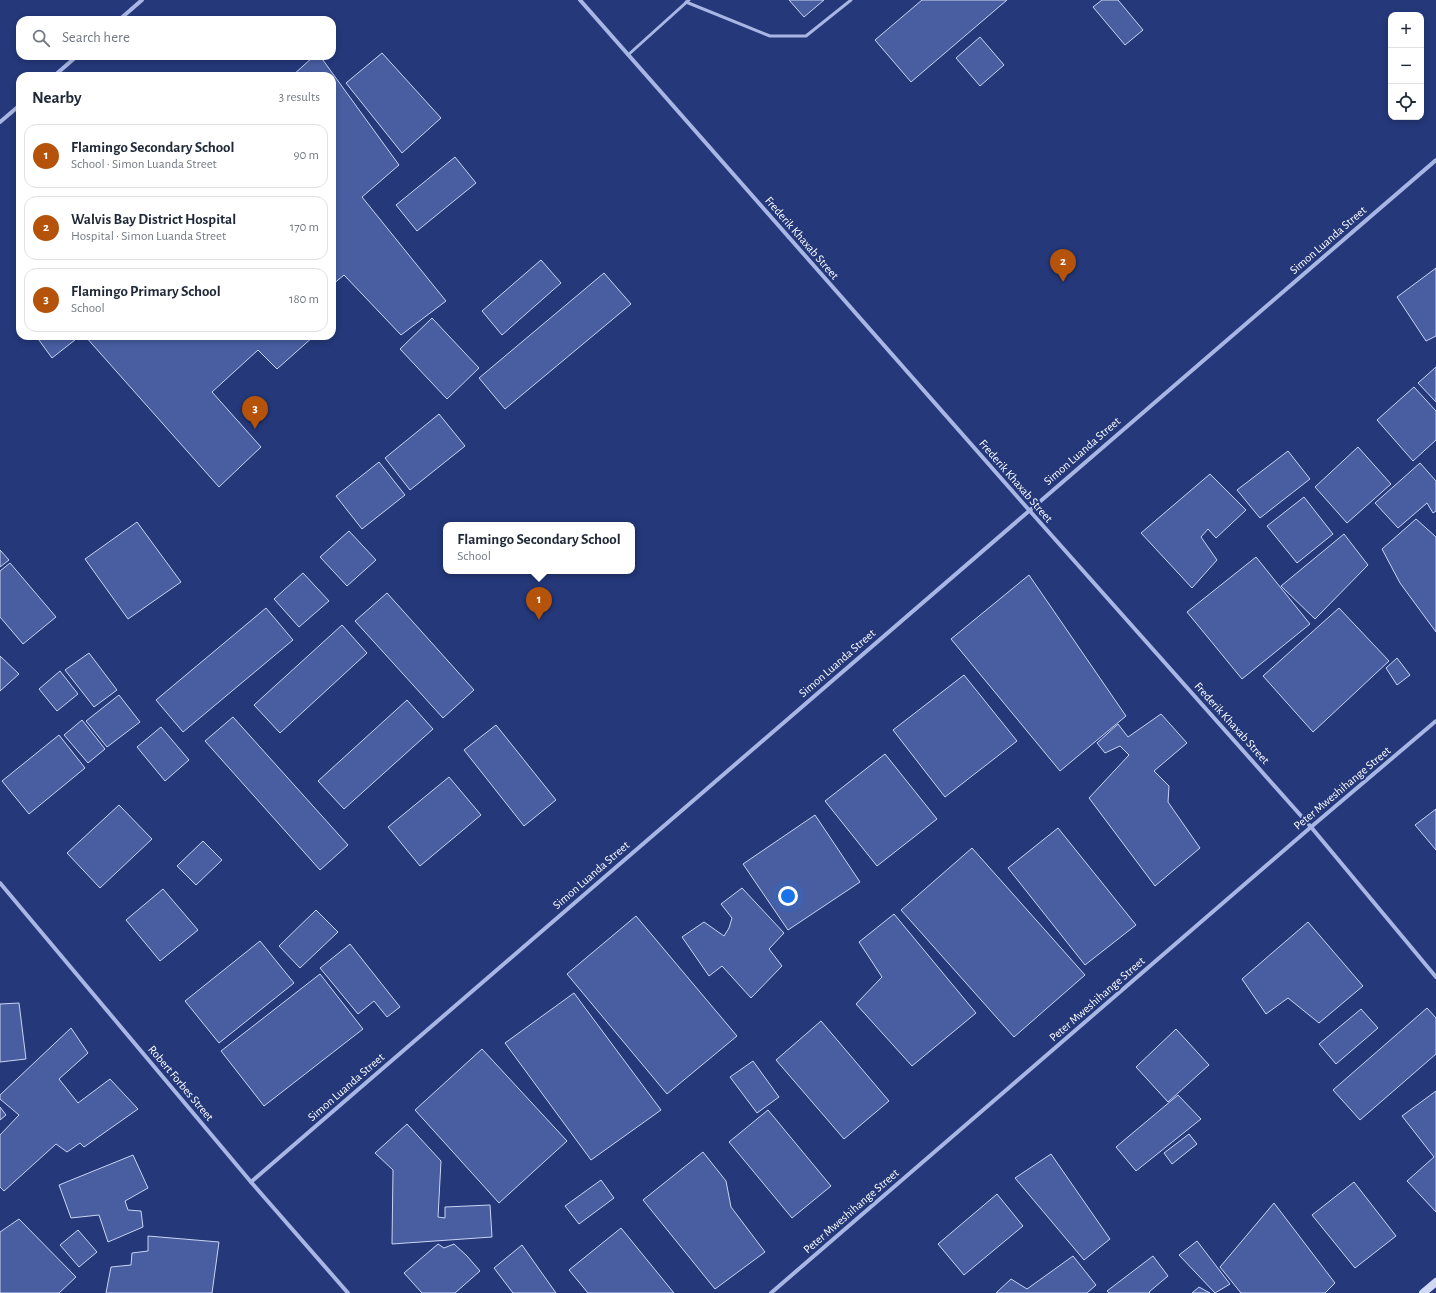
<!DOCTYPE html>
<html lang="en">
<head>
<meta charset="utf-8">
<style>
  body { margin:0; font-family:"Alegreya Sans",sans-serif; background:#f2f2f3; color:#1f2937 }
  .controls { position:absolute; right:12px; top:12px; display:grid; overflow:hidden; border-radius:8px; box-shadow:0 2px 6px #0003 }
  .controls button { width:36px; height:36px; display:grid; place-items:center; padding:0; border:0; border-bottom:1px solid #e0e1e3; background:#fff; color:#1f2937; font:20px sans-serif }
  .you { position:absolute; left:788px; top:896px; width:14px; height:14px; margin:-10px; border:3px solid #fff; border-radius:50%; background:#1a73e8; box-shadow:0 0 0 6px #1a73e833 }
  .badge { display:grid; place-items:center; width:26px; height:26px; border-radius:50%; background:#b45309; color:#fff; font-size:13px; font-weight:700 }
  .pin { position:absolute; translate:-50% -33px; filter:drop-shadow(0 1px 2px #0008) }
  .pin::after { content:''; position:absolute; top:21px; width:14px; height:12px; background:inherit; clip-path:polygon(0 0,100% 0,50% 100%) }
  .popup { position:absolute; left:443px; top:522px; width:192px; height:52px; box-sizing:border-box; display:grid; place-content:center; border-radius:8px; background:#fff; filter:drop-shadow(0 1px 3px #0005); font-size:13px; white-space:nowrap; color:#747a83 }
  .popup b { font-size:15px; color:#1f2937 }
  .popup::after { content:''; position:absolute; left:50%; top:100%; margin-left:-8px; border:8px solid transparent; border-top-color:#fff }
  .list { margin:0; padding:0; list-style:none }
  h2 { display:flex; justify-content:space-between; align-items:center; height:52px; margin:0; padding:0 16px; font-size:17px }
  h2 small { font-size:13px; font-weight:400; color:#747a83 }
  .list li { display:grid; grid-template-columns:26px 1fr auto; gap:12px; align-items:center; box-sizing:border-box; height:64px; margin:0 8px 8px; padding:0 8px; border:1px solid #e0e1e3; border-radius:12px }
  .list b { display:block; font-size:15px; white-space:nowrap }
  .list p { margin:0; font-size:13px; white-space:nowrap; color:#747a83 }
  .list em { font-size:13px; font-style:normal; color:#747a83 }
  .icon { flex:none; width:22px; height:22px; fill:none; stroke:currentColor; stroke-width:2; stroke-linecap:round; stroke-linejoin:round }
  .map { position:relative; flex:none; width:1436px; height:1293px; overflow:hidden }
  .search { position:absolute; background:#fff; box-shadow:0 2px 6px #0003; left:16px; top:16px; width:320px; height:44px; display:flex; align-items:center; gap:10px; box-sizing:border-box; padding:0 14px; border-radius:12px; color:#747a83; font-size:15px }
  .panel { position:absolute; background:#fff; box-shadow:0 2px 6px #0003; left:16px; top:72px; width:320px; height:268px; border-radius:12px }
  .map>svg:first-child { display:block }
  .building { fill:#485ea1; stroke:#c9d4f4 }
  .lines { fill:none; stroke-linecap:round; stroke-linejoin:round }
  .lane { stroke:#a7b6e4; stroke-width:3 }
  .street { stroke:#a7b6e4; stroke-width:4 }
  .secondary { stroke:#d0d8f4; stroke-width:8 }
  .labels { text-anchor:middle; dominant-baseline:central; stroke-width:4; stroke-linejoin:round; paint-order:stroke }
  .street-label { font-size:12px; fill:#fff; stroke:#24387a }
</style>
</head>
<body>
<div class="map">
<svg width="1436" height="1293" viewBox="0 0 1436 1293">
  <rect width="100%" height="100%" fill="#24387a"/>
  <g class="building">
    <path d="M789 0H824L804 17Z"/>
    <path d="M922 0H1007L911 82 875 40Z"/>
    <path d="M1102 0H1118L1143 30 1125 45 1093 7Z"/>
    <path d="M980 37 1004 65 980 86 956 58Z"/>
    <path d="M382 53 441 118 402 153 346 83Z"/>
    <path d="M314 56H320L399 165 362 197 446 301 401 335 344 275 332 285V76H292Z"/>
    <path d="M455 157 476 183 417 231 396 205Z"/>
    <path d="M541 260 561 283 502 335 482 311Z"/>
    <path d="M1436 268V336L1426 341 1397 297Z"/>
    <path d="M604 273 631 304 505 409 479 378Z"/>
    <path d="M432 318 479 368 447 399 400 349Z"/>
    <path d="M36 336H80L52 358Z"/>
    <path d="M85 336H314L277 369 258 350 212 392 261 447 219 487Z"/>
    <path d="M1436 367V402L1418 383Z"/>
    <path d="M1414 387 1436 411V440L1413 461 1377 420Z"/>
    <path d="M439 414 465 446 410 490 385 458Z"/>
    <path d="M1358 447 1391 484 1347 523 1315 487Z"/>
    <path d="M1288 451 1310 479 1260 518 1237 490Z"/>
    <path d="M379 462 405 495 362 529 336 496Z"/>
    <path d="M1420 463 1436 481V511L1433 513 1427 503 1398 528 1375 503Z"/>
    <path d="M1210 474 1246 510 1216 538 1208 529 1201 537 1217 560 1192 588 1141 533Z"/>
    <path d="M1304 497 1333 534 1297 563 1267 526Z"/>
    <path d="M1416 519 1436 537V632L1400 583 1382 549Z"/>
    <path d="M137 522 181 582 128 619 85 559Z"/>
    <path d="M349 531 376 560 347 586 320 557Z"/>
    <path d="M1344 534 1368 565 1315 619 1281 586Z"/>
    <path d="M0 550 9 560 0 567Z"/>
    <path d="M1256 557 1310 624 1242 679 1187 612Z"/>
    <path d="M10 563 56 617 23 644 0 617V571Z"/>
    <path d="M303 573 329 601 299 627 274 599Z"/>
    <path d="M1029 575 1126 716 1060 771 951 639Z"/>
    <path d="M387 593 474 690 443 718 355 621Z"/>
    <path d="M266 608 293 640 183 732 156 700Z"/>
    <path d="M1339 608 1389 661 1313 732 1263 676Z"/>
    <path d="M342 625 367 653 280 733 254 705Z"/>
    <path d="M89 653 117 690 94 707 65 670Z"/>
    <path d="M0 656 19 674 0 691Z"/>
    <path d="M1397 658 1410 675 1397 685 1386 668Z"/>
    <path d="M60 671 78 694 57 711 39 689Z"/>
    <path d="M964 675 1017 741 945 797 893 730Z"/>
    <path d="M119 695 140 722 107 747 86 721Z"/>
    <path d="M407 700 433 729 344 809 318 781Z"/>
    <path d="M1161 714 1187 743 1154 771 1169 786 1168 802 1200 848 1155 886 1089 798 1129 755 1120 746 1105 753 1097 743 1118 724 1128 737Z"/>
    <path d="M233 717 348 845 320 870 205 741Z"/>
    <path d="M82 720 105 749 88 763 64 735Z"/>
    <path d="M496 725 556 800 524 826 464 750Z"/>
    <path d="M161 727 189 760 165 781 137 747Z"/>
    <path d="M59 735 85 768 29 814 2 781Z"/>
    <path d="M885 754 937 819 877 866 825 801Z"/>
    <path d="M449 777 481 815 420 866 388 827Z"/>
    <path d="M119 805 152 839 100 888 67 853Z"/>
    <path d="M1436 809V850L1415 825Z"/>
    <path d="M815 815 860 882 788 930 743 864Z"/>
    <path d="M1058 828 1136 925 1085 965 1008 868Z"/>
    <path d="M203 841 222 860 196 885 177 866Z"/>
    <path d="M972 848 1085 975 1014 1037 901 910Z"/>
    <path d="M742 888 784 933 769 949 782 966 751 998 722 966 709 976 682 937 704 922 724 936 729 928 732 918 721 904Z"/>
    <path d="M163 889 198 930 160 961 126 920Z"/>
    <path d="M316 910 338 932 300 968 279 946Z"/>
    <path d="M894 914 976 1013 912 1066 856 1004 882 977 859 942Z"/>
    <path d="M636 916 737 1036 667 1094 567 974Z"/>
    <path d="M1308 922 1363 986 1319 1023 1288 998 1266 1014 1242 979Z"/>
    <path d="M260 941 294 983 219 1043 185 1001Z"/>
    <path d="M350 944 400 1007 387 1017 374 1001 358 1014 320 968Z"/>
    <path d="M320 974 363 1029 264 1106 221 1051Z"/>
    <path d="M574 993 661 1110 591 1160 505 1043Z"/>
    <path d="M19 1003 26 1059 0 1062V1004Z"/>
    <path d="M1427 1008 1436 1018V1054L1360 1120 1333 1090Z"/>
    <path d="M1361 1009 1378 1028 1336 1064 1319 1044Z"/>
    <path d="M821 1021 889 1101 844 1139 776 1060Z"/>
    <path d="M71 1028 88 1053 59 1079 78 1103 110 1079 138 1109 84 1147 80 1143 67 1152 56 1144 4 1191 0 1187V1135L19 1115 0 1099V1095Z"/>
    <path d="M1176 1029 1209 1065 1168 1102 1136 1067Z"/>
    <path d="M482 1049 567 1141 499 1203 415 1110Z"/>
    <path d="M753 1061 779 1097 757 1113 730 1077Z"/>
    <path d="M1436 1091V1212L1407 1181 1434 1157 1402 1116Z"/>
    <path d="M1178 1095 1201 1119 1136 1171 1116 1147Z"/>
    <path d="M0 1107 6 1115 0 1120Z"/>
    <path d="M768 1110 831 1186 792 1218 729 1142Z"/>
    <path d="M407 1124 441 1161 438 1217 445 1218V1207L490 1205 492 1237 392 1244 393 1170 375 1153Z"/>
    <path d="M1189 1134 1197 1144 1172 1164 1164 1153Z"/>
    <path d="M703 1152 726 1181 731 1207 765 1252 715 1289 643 1200Z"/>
    <path d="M1051 1154 1110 1239 1084 1260 1015 1178Z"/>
    <path d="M133 1155 148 1188 125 1201 128 1210 141 1211 143 1227 108 1242 99 1215 71 1218 59 1185Z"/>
    <path d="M601 1180 614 1198 579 1224 565 1206Z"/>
    <path d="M1354 1182 1396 1236 1355 1268 1312 1215Z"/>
    <path d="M997 1194 1023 1226 964 1275 938 1244Z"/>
    <path d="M1274 1203 1335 1283 1325 1293H1241L1220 1267Z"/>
    <path d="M19 1219 76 1277 59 1293H0V1232Z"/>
    <path d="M621 1228 674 1293H588L569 1270Z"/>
    <path d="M78 1230 97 1252 79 1267 60 1245Z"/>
    <path d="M148 1236 219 1242 212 1293H106L111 1267 131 1265 132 1253 148 1251Z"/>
    <path d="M1197 1241 1230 1284 1215 1293 1179 1255Z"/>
    <path d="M438 1244 444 1248 454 1244 467 1256 480 1271 455 1293H422L404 1273Z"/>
    <path d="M522 1245 556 1293H513L494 1268Z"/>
    <path d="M1073 1256 1096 1285 1087 1293H996L1011 1279 1027 1289Z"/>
    <path d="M1153 1256 1168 1276 1149 1292 1150 1293H1109L1107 1291Z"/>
    <path d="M1199 1287 1210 1293H1192Z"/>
  </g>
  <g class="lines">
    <g class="lane">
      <path d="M686 2 770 36H806L851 0"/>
      <path d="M628 55 689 0"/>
    </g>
    <g class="street">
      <path d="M580 0 1029 510 1311 827 1436 977"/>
      <path d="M119 20 142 0"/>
      <path d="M54 76 77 56"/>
      <path d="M0 122 20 105"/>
      <path d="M0 883 251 1182 348 1293"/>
      <path d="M251 1182 1436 160"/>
      <path d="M771 1293 1311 827 1436 721"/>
    </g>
    <path class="secondary" d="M1423 1293 1436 1282"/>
  </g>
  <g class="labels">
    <g class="street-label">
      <text transform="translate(802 238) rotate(49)">Frederik Khaxab Street</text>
      <text transform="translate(1328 240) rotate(-41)">Simon Luanda Street</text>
      <text transform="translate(1082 451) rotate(-41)">Simon Luanda Street</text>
      <text transform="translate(1016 481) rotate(49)">Frederik Khaxab Street</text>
      <text transform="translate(837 663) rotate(-41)">Simon Luanda Street</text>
      <text transform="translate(1232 723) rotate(48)">Frederik Khaxab Street</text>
      <text transform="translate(1342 788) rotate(-40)">Peter Mweshihange Street</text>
      <text transform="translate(591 875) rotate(-41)">Simon Luanda Street</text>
      <text transform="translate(1097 999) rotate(-41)">Peter Mweshihange Street</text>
      <text transform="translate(181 1083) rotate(50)">Robert Forbes Street</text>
      <text transform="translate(346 1087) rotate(-41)">Simon Luanda Street</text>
      <text transform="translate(851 1211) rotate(-41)">Peter Mweshihange Street</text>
    </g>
  </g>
</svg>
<div class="controls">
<button>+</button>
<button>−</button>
<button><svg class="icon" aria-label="locate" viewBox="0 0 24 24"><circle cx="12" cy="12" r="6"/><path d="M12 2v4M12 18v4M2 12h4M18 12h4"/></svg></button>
</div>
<div class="you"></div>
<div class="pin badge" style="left:539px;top:620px">1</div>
<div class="popup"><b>Flamingo Secondary School</b>School</div>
<div class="pin badge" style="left:1063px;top:282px">2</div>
<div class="pin badge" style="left:255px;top:429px">3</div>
<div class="search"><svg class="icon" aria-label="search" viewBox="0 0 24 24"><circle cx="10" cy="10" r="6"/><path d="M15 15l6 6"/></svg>Search here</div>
<section class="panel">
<h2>Nearby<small>3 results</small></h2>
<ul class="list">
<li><span class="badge">1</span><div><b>Flamingo Secondary School</b><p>School · Simon Luanda Street</p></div><em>90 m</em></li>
<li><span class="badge">2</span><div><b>Walvis Bay District Hospital</b><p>Hospital · Simon Luanda Street</p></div><em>170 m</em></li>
<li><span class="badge">3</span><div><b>Flamingo Primary School</b><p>School</p></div><em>180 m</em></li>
</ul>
</section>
</div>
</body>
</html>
